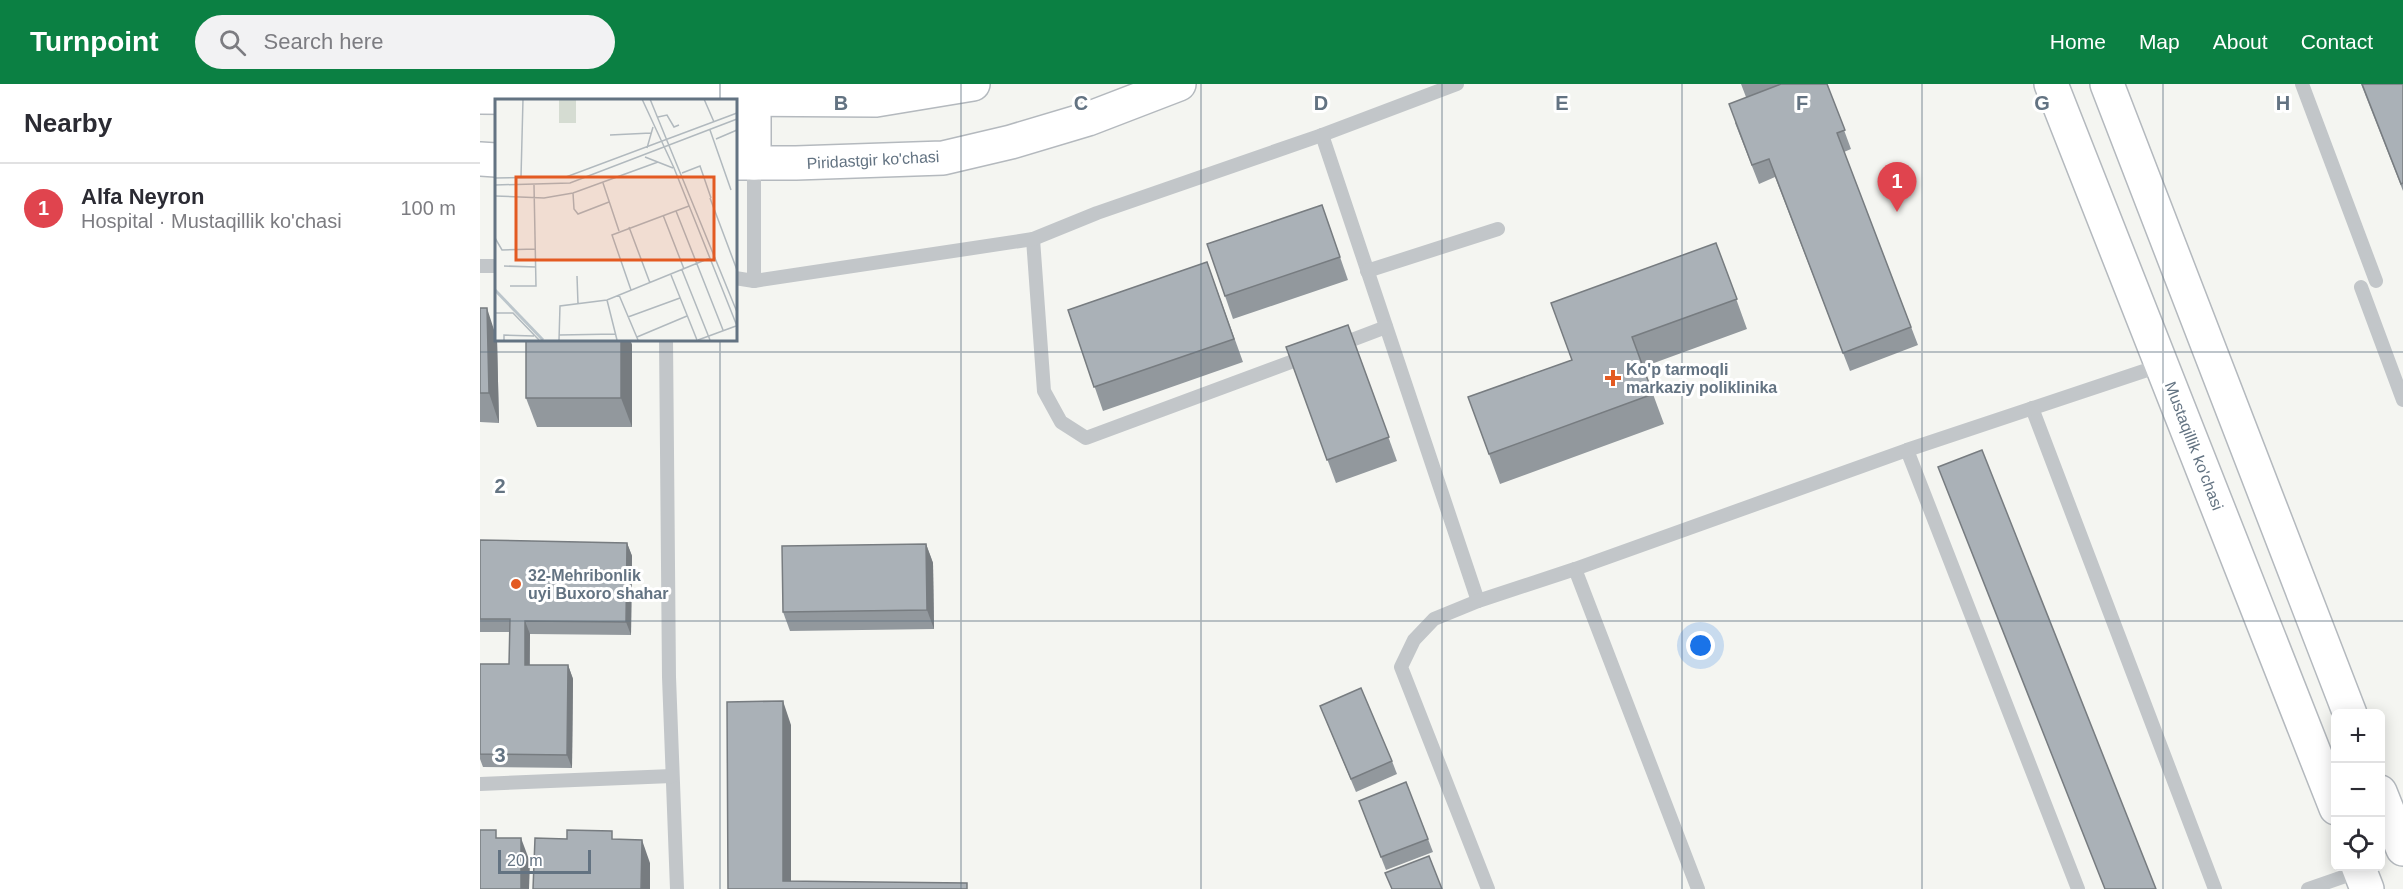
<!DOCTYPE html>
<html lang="en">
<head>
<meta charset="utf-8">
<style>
  body { margin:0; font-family:Arial,sans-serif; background:#f2f2f3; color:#2b2b33 }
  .controls { position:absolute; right:18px; bottom:18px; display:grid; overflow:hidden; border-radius:9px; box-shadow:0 3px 15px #0003 }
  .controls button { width:54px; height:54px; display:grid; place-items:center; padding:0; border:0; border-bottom:2px solid #e1e1e2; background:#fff; color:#2b2b33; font:30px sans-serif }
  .scale { position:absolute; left:18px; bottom:15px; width:93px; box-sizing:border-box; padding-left:6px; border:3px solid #637382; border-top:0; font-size:16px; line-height:21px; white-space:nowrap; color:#637382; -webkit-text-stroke:4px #fff; paint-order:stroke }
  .you { position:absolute; left:1221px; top:562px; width:21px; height:21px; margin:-15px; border:4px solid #fff; border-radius:50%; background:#1a73e8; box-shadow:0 0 0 9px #1a73e833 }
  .badge { display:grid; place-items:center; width:39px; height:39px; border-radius:50%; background:#0b8043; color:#fff; font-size:20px; font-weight:700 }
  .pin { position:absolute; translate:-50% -50px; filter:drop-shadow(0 2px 3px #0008) }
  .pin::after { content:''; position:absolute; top:32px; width:21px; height:18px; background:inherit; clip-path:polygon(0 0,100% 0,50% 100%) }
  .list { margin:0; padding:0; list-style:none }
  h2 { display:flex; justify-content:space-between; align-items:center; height:78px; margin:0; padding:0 24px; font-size:26px }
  h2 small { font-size:20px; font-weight:400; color:#7c7c81 }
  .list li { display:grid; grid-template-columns:39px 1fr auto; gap:18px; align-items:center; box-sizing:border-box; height:90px; padding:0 24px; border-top:2px solid #e1e1e2 }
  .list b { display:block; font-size:22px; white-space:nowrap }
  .list p { margin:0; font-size:20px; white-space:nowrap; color:#7c7c81 }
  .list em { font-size:20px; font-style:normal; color:#7c7c81 }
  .icon { flex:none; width:33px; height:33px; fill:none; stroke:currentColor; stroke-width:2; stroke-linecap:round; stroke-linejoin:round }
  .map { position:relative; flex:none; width:1923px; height:805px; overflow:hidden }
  header { display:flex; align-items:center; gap:36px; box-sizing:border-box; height:84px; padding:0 30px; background:#0b8043; color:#fff }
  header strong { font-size:28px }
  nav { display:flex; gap:33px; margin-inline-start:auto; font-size:21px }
  .search { width:420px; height:54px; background:#f2f2f3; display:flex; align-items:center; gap:15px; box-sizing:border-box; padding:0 21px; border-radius:33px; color:#7c7c81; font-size:22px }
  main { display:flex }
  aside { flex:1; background:#fff }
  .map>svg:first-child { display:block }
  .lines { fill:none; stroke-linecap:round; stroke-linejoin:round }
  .secondary-casing { stroke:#b4b9be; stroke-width:36 }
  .service { stroke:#c2c6c9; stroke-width:14 }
  .secondary { stroke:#fff; stroke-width:33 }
  .wall { fill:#92989d }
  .shaded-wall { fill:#777c80 }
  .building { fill:#aab1b7; stroke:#777c80; stroke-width:1.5 }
  .grid { fill:none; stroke:#637382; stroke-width:1.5; stroke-opacity:0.55 }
  .poi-dot { fill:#e35a22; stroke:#fff; stroke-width:2 }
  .labels { text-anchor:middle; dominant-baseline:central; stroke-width:6; stroke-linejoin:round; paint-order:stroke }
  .street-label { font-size:16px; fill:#637382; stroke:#fff }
  .poi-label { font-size:16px; font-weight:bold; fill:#637382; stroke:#fff; text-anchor:start }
  .inset-river { fill:none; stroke:#bbc5cb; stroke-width:3 }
  .inset-road { fill:none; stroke:#b1b9be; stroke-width:1.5 }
  .view { fill:#e35a22; fill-opacity:0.15; stroke:#e35a22; stroke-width:3 }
  .inset-edge { fill:none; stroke:#637382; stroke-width:3 }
  .grid-label { font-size:20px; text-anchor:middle; font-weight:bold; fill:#637382; stroke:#fff; stroke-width:6; stroke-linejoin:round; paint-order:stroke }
</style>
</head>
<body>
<header>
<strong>Turnpoint</strong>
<div class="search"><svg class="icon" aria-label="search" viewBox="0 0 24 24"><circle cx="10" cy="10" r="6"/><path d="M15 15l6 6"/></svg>Search here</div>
<nav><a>Home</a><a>Map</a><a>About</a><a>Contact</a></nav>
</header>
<main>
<aside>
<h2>Nearby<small></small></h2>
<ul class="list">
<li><span class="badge" style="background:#e0444e">1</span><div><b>Alfa Neyron</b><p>Hospital · Mustaqillik ko'chasi</p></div><em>100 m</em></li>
</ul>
</aside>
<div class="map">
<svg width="1923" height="805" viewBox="0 0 1923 805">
  <rect width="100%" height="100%" fill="#f4f5f1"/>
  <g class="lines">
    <defs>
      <g id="secondary">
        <path d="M1571 0 1856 724"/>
        <path d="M1627 0 1870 630"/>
        <path d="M0 13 396 16 493 0"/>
        <path d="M274 16V79"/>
        <path d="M0 75 16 76"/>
        <path d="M255 79H316L463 74 531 58 608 35 699 0"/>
        <path d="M1900 708 1923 765"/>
        <path d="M1878 782 1887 805"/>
      </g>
    </defs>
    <use href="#secondary" class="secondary-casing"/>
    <g class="service">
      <path d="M1822 0 1896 197"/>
      <path d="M842 51 998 517"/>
      <path d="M553 155 564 307 581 338 606 354 827 272"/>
      <path d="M0 182H16"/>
      <path d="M887 187 1018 145"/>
      <path d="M255 194 274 197 553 155 617 129 842 51 977 0"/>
      <path d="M274 197V79"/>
      <path d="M1881 203 1923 316"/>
      <path d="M186 255 189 593 197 805"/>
      <path d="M856 262 906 243"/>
      <path d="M1552 324 1735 805"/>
      <path d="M1427 366 1598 805"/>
      <path d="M1095 485 1218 805"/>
      <path d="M0 700 192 692"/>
      <path d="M1008 805 921 583 934 556 954 535 998 517 1095 485 1427 366 1682 281"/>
      <path d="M1828 805 1880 787"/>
    </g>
    <use href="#secondary" class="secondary"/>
  </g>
  <g class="wall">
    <path d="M1261 0H1347L1371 65 1364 68 1438 261 1370 287 1295 93 1279 100 1255 39 1266 13Z"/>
    <path d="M1881 0H1923V107Z"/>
    <path d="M842 121 868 196 753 235 727 160Z"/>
    <path d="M1236 159 1267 245 1163 283 1184 340 1020 400 988 313 1092 276Z"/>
    <path d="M727 178 763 278 623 327 588 226Z"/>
    <path d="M0 224 16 255H17L19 339 0 338Z"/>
    <path d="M868 241 917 377 856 399 806 263Z"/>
    <path d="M46 255H150L152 261V343H57L46 314Z"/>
    <path d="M0 456 147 459 152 472 151 551 50 550V581H88L93 595 92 684 3 683 0 675V580H29L30 548H0Z"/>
    <path d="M446 460 453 479 454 545 310 547 303 528Z"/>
    <path d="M840 622 912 677 917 690 876 708Z"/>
    <path d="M884 730 948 755 953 768 906 786Z"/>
  </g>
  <g class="shaded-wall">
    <path d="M7 224 16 252V255H17L19 339 9 309Z"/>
    <path d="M141 255H150L152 261V343L141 314Z"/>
    <path d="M147 459 152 472 151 551 146 538Z"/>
    <path d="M446 460 453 479 454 545 447 526Z"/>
    <path d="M45 537 50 550 49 594 45 581Z"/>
    <path d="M88 581 93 595 92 684 87 671Z"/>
    <path d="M303 617 311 641V805L303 797Z"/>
    <path d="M41 754 50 778 49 805H41Z"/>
    <path d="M162 756 170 779V805H161Z"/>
  </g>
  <g class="building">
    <path d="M1301 0H1347L1365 46 1357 49 1431 243 1363 269 1289 75 1272 81 1249 20Z"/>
    <path d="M1882 0H1923V99L1921 100Z"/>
    <path d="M842 121 860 173 745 212 727 160Z"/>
    <path d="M1236 159 1257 215 1152 253 1173 310 1009 370 988 313 1092 276 1071 219Z"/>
    <path d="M727 178 754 255 614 303 588 226Z"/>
    <path d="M0 224H7L9 309H0Z"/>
    <path d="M868 241 909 353 847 376 806 263Z"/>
    <rect x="46" y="255" width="95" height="59"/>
    <path d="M1502 366 1676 805H1625L1458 383Z"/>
    <path d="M0 456 147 459 146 538 45 537V581H88L87 671 0 670V580H29L30 535H0Z"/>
    <path d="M446 460 447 526 303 528 302 462Z"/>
    <path d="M881 604 912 677 871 695 840 622Z"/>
    <path d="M303 617V797L487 799V805H248L247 618Z"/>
    <path d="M926 698 948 755 901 773 879 717Z"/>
    <path d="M0 746H16V754H41V805H0Z"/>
    <path d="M87 746 132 747V755L162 756 161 805H53L55 754 87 755Z"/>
    <path d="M949 772 962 805H912L905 789Z"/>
  </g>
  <path class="grid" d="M240 0V16M481 0V805M721 0V805M962 0V805M1202 0V805M1442 0V805M1683 0V805M240 255V805M0 268H1923M0 537H1923"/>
  <g class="poi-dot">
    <path d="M1130 285h6v6h6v6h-6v6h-6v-6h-6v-6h6z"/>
    <circle cx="36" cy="500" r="6"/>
  </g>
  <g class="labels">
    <g class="street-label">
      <text transform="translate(393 76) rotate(-3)">Piridastgir ko'chasi</text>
      <text transform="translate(1714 362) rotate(69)">Mustaqillik ko'chasi</text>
    </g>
    <g class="poi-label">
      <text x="1146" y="285">Ko'p tarmoqli<tspan x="1146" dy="18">markaziy poliklinika</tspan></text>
      <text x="48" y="491">32-Mehribonlik<tspan x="48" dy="18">uyi Buxoro shahar</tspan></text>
    </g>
  </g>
  <g transform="translate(15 15)">
    <rect width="242" height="242" fill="#f4f5f1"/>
    <path d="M64 0H81V24H64Z" fill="#d5dcd2"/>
    <path class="inset-river" d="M0 191 48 241"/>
    <path class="inset-road" d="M147 0 179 69 242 227M155 0 242 213M209 0 219 23M163 18 172 16 179 28 184 26M215 31 236 91M115 36 156 34M221 40 242 31M152 49 158 28M150 58 178 69M187 74 205 67 216 99M26 78 28 0M0 79 71 78 242 14M108 84 124 132M0 86 75 84 242 20M78 94 79 110 83 115 114 103M0 97 49 99 78 94 163 63M215 99 242 171M181 112 228 231M168 116 189 170M134 128 155 184M0 139 7 151 41 150M9 167 41 168M187 171 215 241M176 176 202 241M82 177 83 205M15 187H41L39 86M136 191 117 136 194 107M124 196 143 241M112 201 122 241M0 214H18L44 241M133 218 185 199M64 236 121 235M142 238 192 217M9 241V236L39 237M64 241 65 207 112 201 215 159M203 241 241 227"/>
    <path class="view" d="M21 78H219V161H21Z"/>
    <rect width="242" height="242" class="inset-edge"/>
  </g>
  <g class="grid-label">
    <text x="361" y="26">B</text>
    <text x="601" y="26">C</text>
    <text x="841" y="26">D</text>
    <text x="1082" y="26">E</text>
    <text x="1322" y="26">F</text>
    <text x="1562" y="26">G</text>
    <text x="1803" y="26">H</text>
    <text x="20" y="409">2</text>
    <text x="20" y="678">3</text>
  </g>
</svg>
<div class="controls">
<button>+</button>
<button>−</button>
<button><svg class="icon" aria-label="locate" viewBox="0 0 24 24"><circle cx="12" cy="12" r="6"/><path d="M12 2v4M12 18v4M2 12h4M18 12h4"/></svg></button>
</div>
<div class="scale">20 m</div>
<div class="you"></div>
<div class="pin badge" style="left:1417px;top:128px;background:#e0444e">1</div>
</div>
</main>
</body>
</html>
